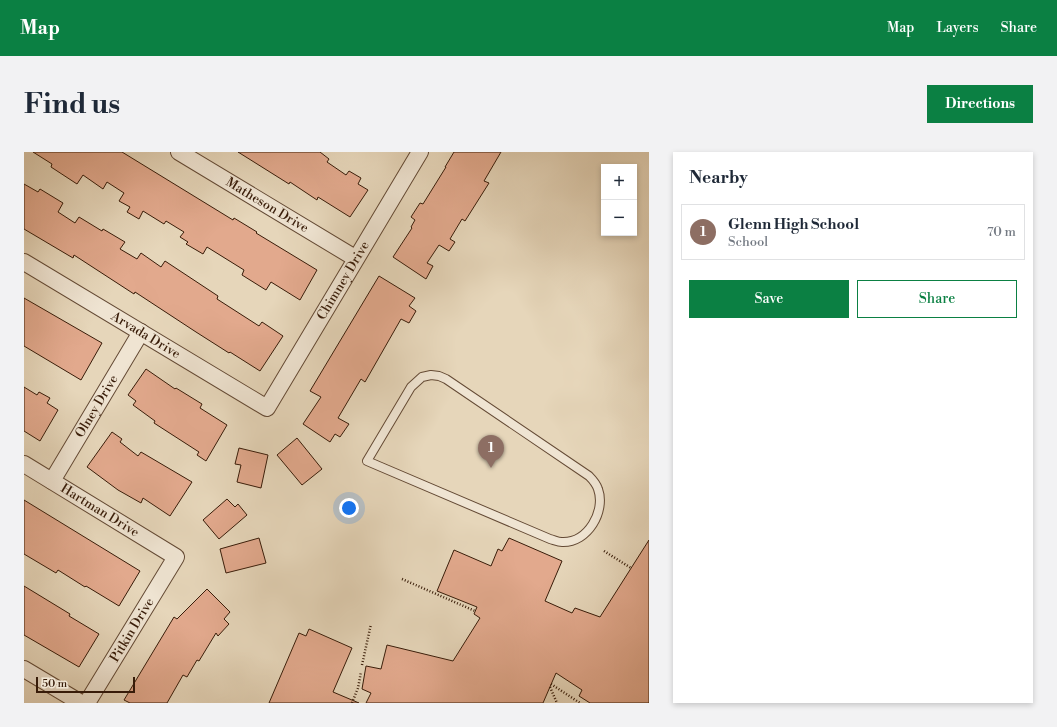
<!DOCTYPE html>
<html lang="en">
<head>
<meta charset="utf-8">
<style>
  body { margin:0; font-family:"Libre Bodoni",serif; background:#f2f2f3; color:#1f2937 }
  .controls { position:absolute; right:12px; top:12px; display:grid; overflow:hidden; border-radius:0px; box-shadow:0 2px 6px #0003 }
  .controls button { width:36px; height:36px; display:grid; place-items:center; padding:0; border:0; border-bottom:1px solid #e0e1e3; background:#fff; color:#1f2937; font:20px sans-serif }
  .scale { position:absolute; left:12px; bottom:10px; width:99px; box-sizing:border-box; padding-left:4px; border:2px solid #381c09; border-top:0; font-size:11px; line-height:14px; white-space:nowrap; color:#381c09; -webkit-text-stroke:3px #efe4d2; paint-order:stroke }
  .you { position:absolute; left:325px; top:356px; width:14px; height:14px; margin:-10px; border:3px solid #fff; border-radius:50%; background:#1a73e8; box-shadow:0 0 0 6px #1a73e833 }
  .badge { display:grid; place-items:center; width:26px; height:26px; border-radius:50%; background:#0b8043; color:#fff; font-size:13px; font-weight:700 }
  .pin { position:absolute; translate:-50% -33px; filter:drop-shadow(0 1px 2px #0008) }
  .pin::after { content:''; position:absolute; top:21px; width:14px; height:12px; background:inherit; clip-path:polygon(0 0,100% 0,50% 100%) }
  .list { margin:0; padding:0; list-style:none }
  h2 { display:flex; justify-content:space-between; align-items:center; height:52px; margin:0; padding:0 16px; font-size:17px }
  h2 small { font-size:13px; font-weight:400; color:#747a83 }
  .list li { display:grid; grid-template-columns:26px 1fr auto; gap:12px; align-items:center; box-sizing:border-box; height:56px; margin:0 8px 8px; padding:0 8px; border:1px solid #e0e1e3; border-radius:0px }
  .list b { display:block; font-size:15px; white-space:nowrap }
  .list p { margin:0; font-size:13px; white-space:nowrap; color:#747a83 }
  .list em { font-size:13px; font-style:normal; color:#747a83 }
  .actions { display:flex; gap:8px; padding:12px 16px }
  .actions a { flex:1; padding:9px 0; border:1px solid #0b8043; border-radius:0px; text-align:center; font-size:14px; color:#0b8043 }
  .actions .main { background:#0b8043; color:#fff }
  .map { position:relative; flex:none; width:625px; height:551px; overflow:hidden; border-radius:0px }
  header { display:flex; align-items:center; gap:24px; box-sizing:border-box; height:56px; padding:0 20px; background:#0b8043; color:#fff }
  header strong { font-size:19px }
  nav { display:flex; gap:22px; margin-inline-start:auto; font-size:14px }
  .intro { display:flex; align-items:center; justify-content:space-between; box-sizing:border-box; height:96px; padding:0 24px }
  h1 { margin:0; font-size:28px }
  .button { padding:10px 18px; border-radius:0px; background:#0b8043; color:#fff; font-size:14px; font-weight:700 }
  main { display:flex; gap:24px; padding:0 24px }
  aside { flex:1; background:#fff; border-radius:0px; box-shadow:0 2px 6px #0003 }
  .map>svg:first-child { display:block }
  .building { fill:#e2a98d; stroke:#381c09 }
  .lines { fill:none; stroke-linecap:round; stroke-linejoin:round }
  .service-casing { stroke:#644a35; stroke-width:10 }
  .minor-casing { stroke:#644a35; stroke-width:18 }
  .path { stroke:#381c09; stroke-width:2.5; stroke-dasharray:1 2; stroke-linecap:butt }
  .service { stroke:#efe4d2; stroke-width:8 }
  .minor { stroke:#efe4d2; stroke-width:16 }
  .labels { text-anchor:middle; dominant-baseline:central; stroke-width:3.5; stroke-linejoin:round; paint-order:stroke }
  .street-label { font-size:13px; fill:#381c09; stroke:#efe4d2 }
</style>
</head>
<body>
<header>
<strong>Map</strong>
<nav><a>Map</a><a>Layers</a><a>Share</a></nav>
</header>
<div class="intro"><h1>Find us</h1><a class="button">Directions</a></div>
<main>
<div class="map">
<svg width="625" height="551" viewBox="0 0 625 551">
  <rect width="100%" height="100%" fill="#e6d6ba"/>
  <filter id="stains"><feTurbulence type="fractalNoise" baseFrequency=".005" numOctaves="4"/><feColorMatrix values="0 0 0 0 .2 0 0 0 0 .09 0 0 0 0 .02 0 0 0 .5 -.17"/></filter>
  <radialGradient id="worn" r=".72"><stop offset=".6" stop-color="#630" stop-opacity="0"/><stop offset="1" stop-color="#630" stop-opacity=".3"/></radialGradient>
  <g class="building">
    <path d="M9 0H98L209 68 210 66 233 80 232 81 293 118 276 148 247 130 242 138 218 123 220 118 183 95 179 102 162 92 164 90 156 85 160 80 142 69 140 72 119 59 115 67 103 60 106 55 95 49 100 41 83 30 79 37 59 23 53 32 27 15 28 12Z"/>
    <path d="M214 0H296L305 7 303 10 322 23 325 19 337 26 334 32 344 38 326 65 294 45 293 48 266 30 265 32Z"/>
    <path d="M430 0H477L460 29 465 31 441 69 438 67 426 87 431 90 425 99 415 93 403 111 409 114 402 127 369 105 388 76 387 75 391 68 387 65 396 51 399 52 422 15H421Z"/>
    <path d="M0 32 14 40 16 37 39 51 34 60 51 71 55 65 78 79 79 77 101 90 96 97 113 107 117 101 137 115 141 109 194 144 193 147 235 174 238 170 259 184 236 219 206 200 205 201 172 180 111 140 110 142 50 103 49 106 0 77Z"/>
    <path d="M355 124 391 146 385 154 392 159 385 171 377 167 341 230 337 227 314 266 325 272 316 285 311 282 306 290 279 272 297 245 286 239Z"/>
    <path d="M0 146 78 191 57 228 0 194Z"/>
    <path d="M122 217 151 237 152 236 178 252 176 256 203 273 182 309 173 303 175 300 130 271 131 269 109 253 112 249 104 243Z"/>
    <path d="M0 235 13 243 15 240 26 246 23 251 34 258 16 289 0 279Z"/>
    <path d="M88 280 98 287 96 290 114 304 117 300 168 330 146 364 119 346 117 351 94 338 63 315Z"/>
    <path d="M273 286 298 317 278 333 253 303Z"/>
    <path d="M215 296 244 303 237 336 213 330 217 313 211 312Z"/>
    <path d="M203 347 211 355 214 352 223 363 195 387 179 368Z"/>
    <path d="M0 348 116 419 95 454 62 434 61 435 34 418 32 421 0 402Z"/>
    <path d="M235 386 242 411 202 421 196 397Z"/>
    <path d="M485 386 538 409 521 449 548 461 551 456 576 465 625 388V551H566L555 544 558 538 532 521 519 551H342L347 541 338 537 342 514 357 517 363 493 429 509 456 466 450 462 453 455 413 439 430 398 467 414 474 397 478 399Z"/>
    <path d="M0 434 46 462 45 464 75 482 55 515 0 483Z"/>
    <path d="M183 437 206 460 200 467 205 472 194 484 192 481 175 509 173 508 163 525 159 523 143 551H106L100 548 150 465 153 467Z"/>
    <path d="M285 477 328 496 309 540 335 551H245L275 481 282 484Z"/>
  </g>
  <g class="lines">
    <defs>
      <path id="service" d="M407 223 415 224 422 227 565 324C569 328 572 331 574 337 582 359 564 391 538 390 534 390 530 388 526 387L343 309 387 235 398 225Z"/>
      <g id="minor">
        <path id="s1" d="M155 0 331 106"/>
        <path id="s2" d="M0 110 243 256 396 0"/>
        <path id="s3" d="M0 312 152 405 63 551"/>
        <path id="s4" d="M28 329 117 180"/>
        <path d="M0 517 57 551"/>
      </g>
    </defs>
    <use href="#service" class="service-casing"/>
    <use href="#minor" class="minor-casing"/>
    <g class="path">
      <path d="M580 399 607 416"/>
      <path d="M378 427 451 459"/>
      <path d="M338 513 347 472"/>
      <path d="M527 532 556 551"/>
      <path d="M526 535 533 551"/>
      <path d="M328 551 334 536 337 520"/>
    </g>
    <use href="#service" class="service"/>
    <use href="#minor" class="minor"/>
  </g>
  <g class="labels">
    <g class="street-label">
      <text stroke="none"><textPath href="#s1" startOffset="103">Matheson Drive</textPath></text>
      <text stroke="none"><textPath href="#s2" startOffset="432">Chimney Drive</textPath></text>
      <text stroke="none"><textPath href="#s2" startOffset="142">Arvada Drive</textPath></text>
      <text stroke="none"><textPath href="#s4" startOffset="87">Olney Drive</textPath></text>
      <text stroke="none"><textPath href="#s3" startOffset="89">Hartman Drive</textPath></text>
      <text transform="translate(108 478) rotate(-59)">Pitkin Drive</text>
    </g>
  </g>
  <rect width="100%" height="100%" filter="url(#stains)"/>
  <rect width="100%" height="100%" fill="url(#worn)"/>
</svg>
<div class="controls">
<button>+</button>
<button>−</button>
</div>
<div class="scale">50 m</div>
<div class="you"></div>
<div class="pin badge" style="left:467px;top:316px;background:#8d6e63">1</div>
</div>
<aside>
<h2>Nearby<small></small></h2>
<ul class="list">
<li><span class="badge" style="background:#8d6e63">1</span><div><b>Glenn High School</b><p>School</p></div><em>70 m</em></li>
</ul>
<div class="actions"><a class="main">Save</a><a>Share</a></div>
</aside>
</main>
</body>
</html>
